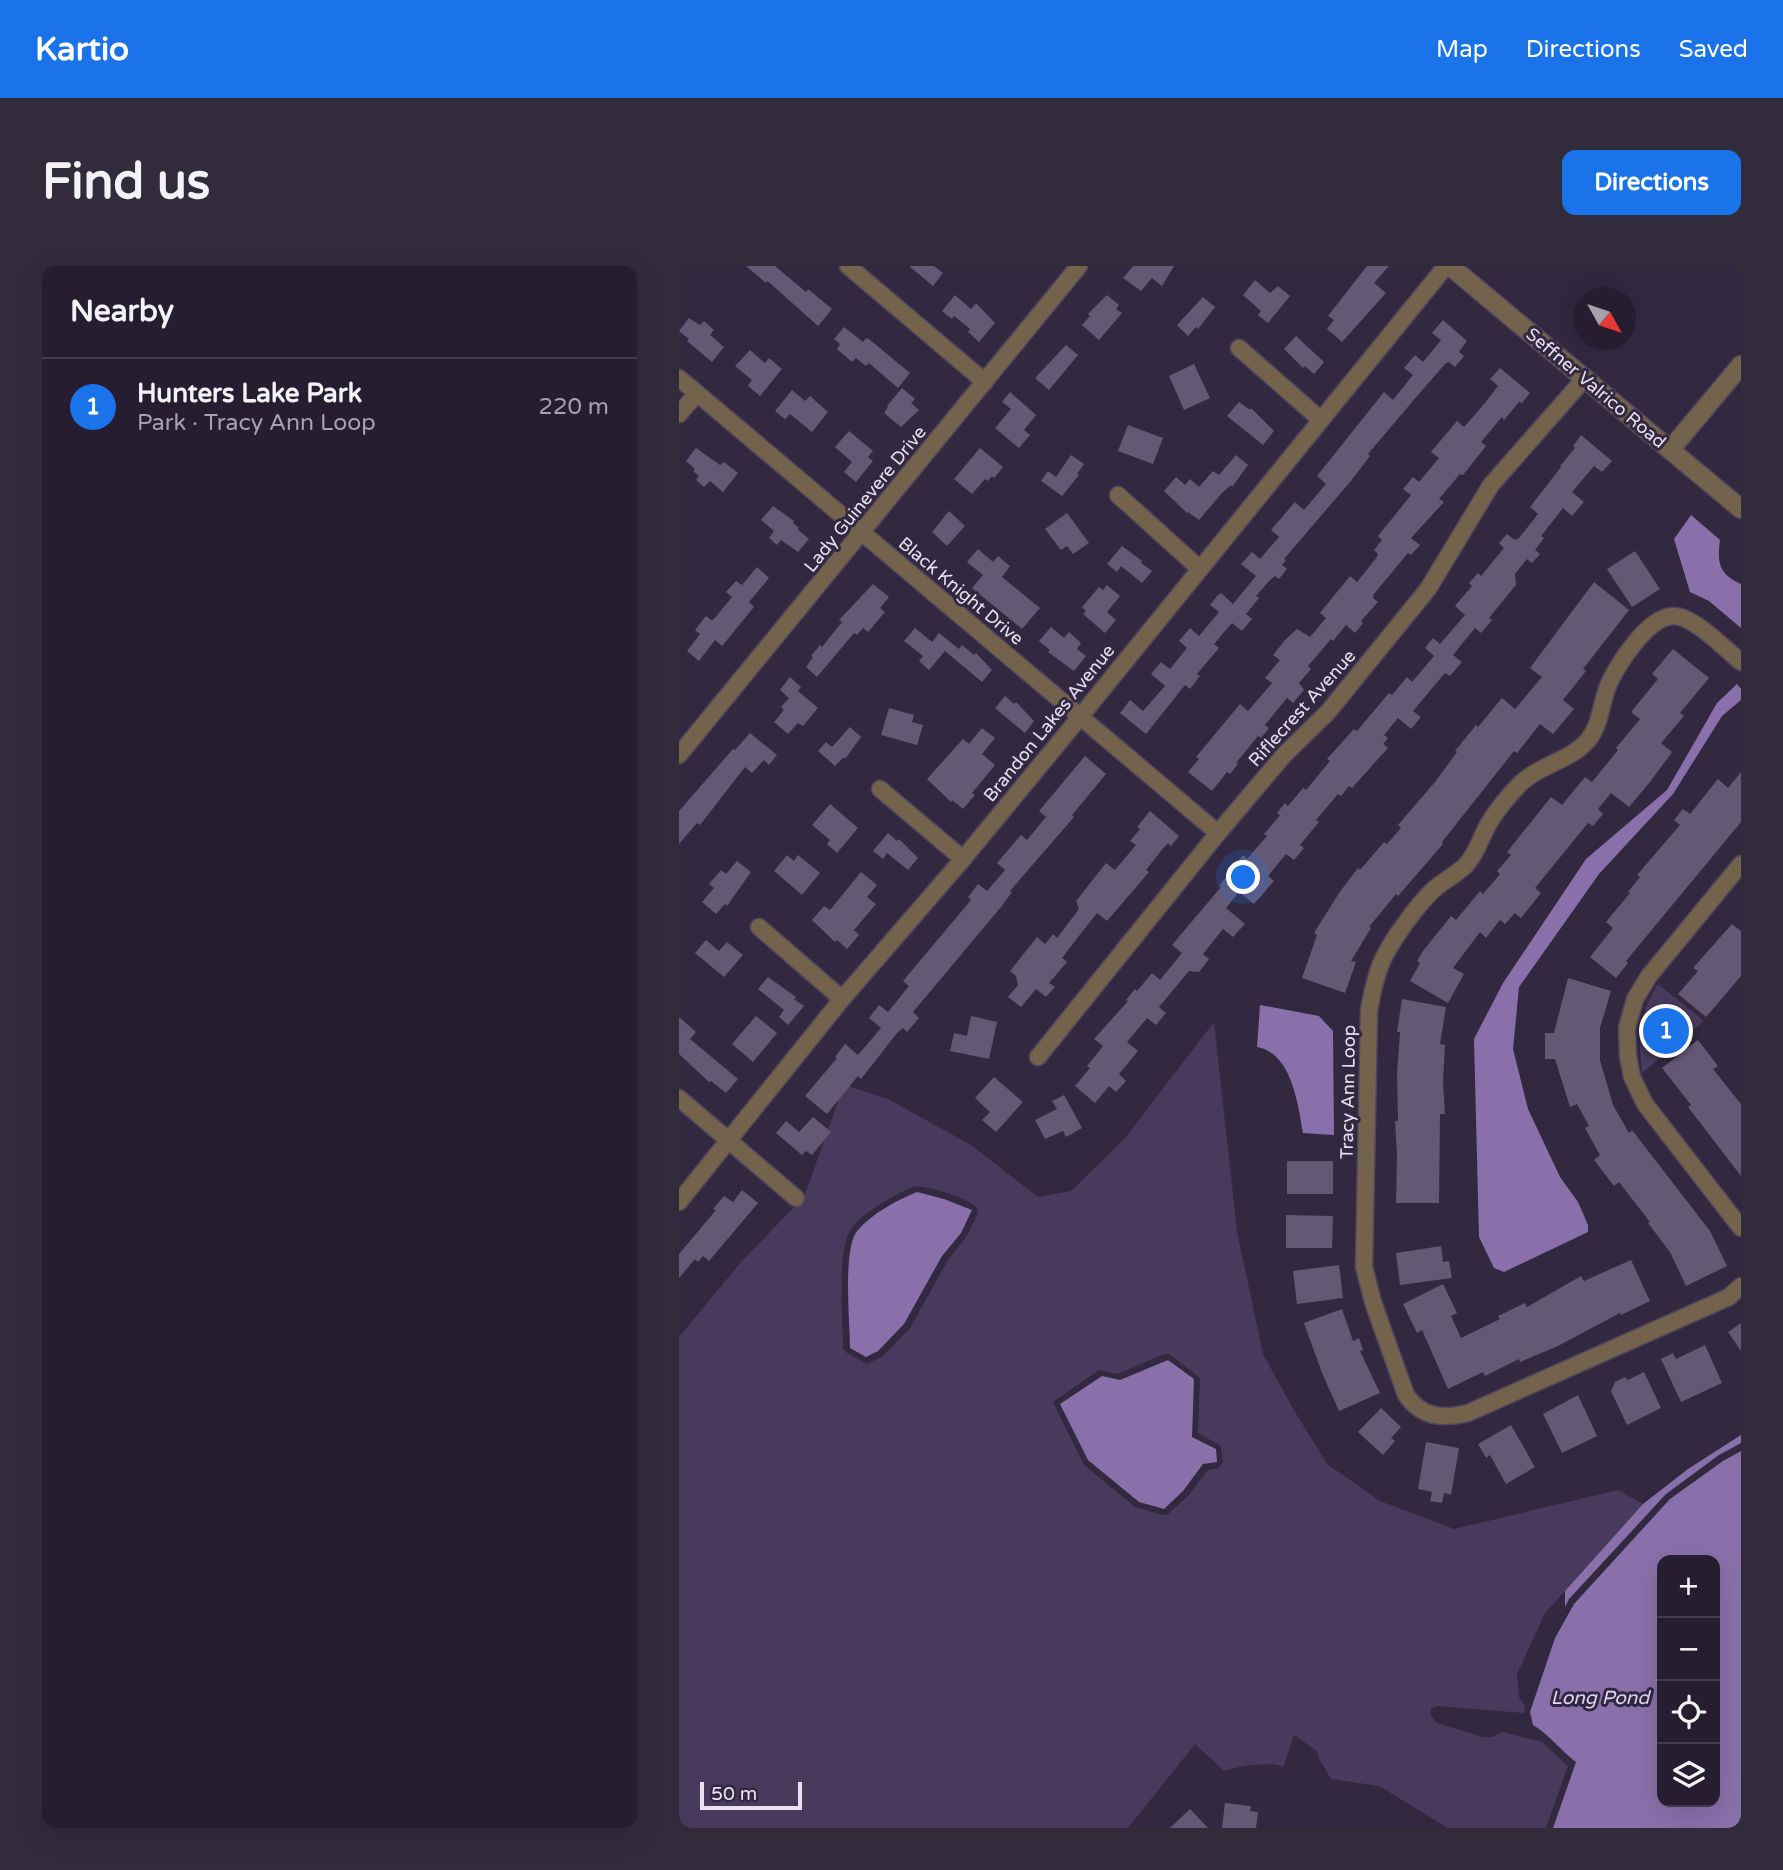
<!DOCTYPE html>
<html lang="en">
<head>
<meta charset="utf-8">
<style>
  body { margin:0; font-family:"Varela Round",sans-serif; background:#322b3c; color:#f1f3f6 }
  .controls { position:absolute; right:21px; bottom:21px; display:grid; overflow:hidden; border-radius:14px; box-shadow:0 7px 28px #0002 }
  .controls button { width:63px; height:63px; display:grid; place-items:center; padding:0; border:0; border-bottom:2px solid #423c4c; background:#261e30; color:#f1f3f6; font:35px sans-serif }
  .compass { position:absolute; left:894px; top:21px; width:63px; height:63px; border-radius:50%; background:#261e30; box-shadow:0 7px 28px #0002; rotate:130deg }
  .scale { position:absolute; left:21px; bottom:18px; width:102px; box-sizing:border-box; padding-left:7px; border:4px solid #e8e1f2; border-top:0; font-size:19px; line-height:24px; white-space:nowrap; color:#e8e1f2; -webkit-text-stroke:5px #322840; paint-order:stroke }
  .you { position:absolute; left:565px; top:612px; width:24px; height:24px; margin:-18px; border:5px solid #fff; border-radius:50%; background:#1a73e8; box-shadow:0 0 0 10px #1a73e833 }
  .badge { display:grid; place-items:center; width:46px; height:46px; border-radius:50%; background:#1a73e8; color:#fff; font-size:23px; font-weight:700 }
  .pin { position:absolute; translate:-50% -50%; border:4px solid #fff; box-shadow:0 2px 7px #0006 }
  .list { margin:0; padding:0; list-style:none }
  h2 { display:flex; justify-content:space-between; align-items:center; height:91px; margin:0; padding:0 28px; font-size:30px }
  h2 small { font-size:23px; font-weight:400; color:#a4a2ab }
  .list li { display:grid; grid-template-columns:46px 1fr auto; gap:21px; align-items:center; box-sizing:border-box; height:98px; padding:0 28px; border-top:2px solid #423c4c }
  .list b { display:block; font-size:26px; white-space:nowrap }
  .list p { margin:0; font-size:23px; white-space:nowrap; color:#a4a2ab }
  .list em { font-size:23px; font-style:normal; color:#a4a2ab }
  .icon { flex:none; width:38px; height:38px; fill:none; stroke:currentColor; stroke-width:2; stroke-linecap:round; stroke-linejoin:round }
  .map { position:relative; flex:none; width:1062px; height:1562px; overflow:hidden; border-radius:14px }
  header { display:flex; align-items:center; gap:42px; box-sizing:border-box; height:98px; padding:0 35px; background:#1a73e8; color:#fff }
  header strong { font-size:33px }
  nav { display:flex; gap:38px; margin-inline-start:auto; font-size:24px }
  .intro { display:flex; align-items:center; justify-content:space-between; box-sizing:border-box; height:168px; padding:0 42px }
  h1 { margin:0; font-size:49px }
  .button { padding:18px 32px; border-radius:14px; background:#1a73e8; color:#fff; font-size:24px; font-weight:700 }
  main { display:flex; gap:42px; padding:0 42px }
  aside { flex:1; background:#261e30; border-radius:14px; box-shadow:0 7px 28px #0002 }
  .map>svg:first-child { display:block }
  .green { fill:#483a5d; fill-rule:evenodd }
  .water { fill:#8970aa; fill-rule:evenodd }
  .building { fill:#645974 }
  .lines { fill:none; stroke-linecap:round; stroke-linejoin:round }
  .minor-casing { stroke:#4f465c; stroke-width:19 }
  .tertiary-casing { stroke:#4f465c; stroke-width:21 }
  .minor { stroke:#73634c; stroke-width:16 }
  .tertiary { stroke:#73634c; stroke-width:18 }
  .labels { text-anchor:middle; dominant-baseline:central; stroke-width:6; stroke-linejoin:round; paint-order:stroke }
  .street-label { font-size:18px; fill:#e8e1f2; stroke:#322840 }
  .water-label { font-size:19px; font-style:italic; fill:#e2d5f7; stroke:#322840 }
</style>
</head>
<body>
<header>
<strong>Kartio</strong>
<nav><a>Map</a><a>Directions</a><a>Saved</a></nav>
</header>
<div class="intro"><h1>Find us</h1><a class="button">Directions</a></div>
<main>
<aside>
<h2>Nearby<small></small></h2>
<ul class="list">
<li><span class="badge">1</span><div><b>Hunters Lake Park</b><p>Park · Tracy Ann Loop</p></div><em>220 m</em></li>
</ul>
</aside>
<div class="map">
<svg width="1062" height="1562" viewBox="0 0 1062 1562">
  <rect width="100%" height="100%" fill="#322840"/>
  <g class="green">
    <path d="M979 718 1025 755 963 807C959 769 959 751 979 718Z"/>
    <path d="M535 756 558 965 584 1088 613 1141 648 1198 701 1235 775 1263 939 1224 964 1238 866 1347 838 1408 840 1431 846 1440 845 1447 759 1440 752 1442V1450L758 1457 804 1471H813L824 1466 863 1476 889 1500 867 1562H769L700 1520 652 1513 639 1491V1486L615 1469 604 1501C592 1495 558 1500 545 1505L516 1478 449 1562H0V1071L62 996 125 931 165 819 209 833 292 879 359 931 392 925 446 872ZM236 920C251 921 289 931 299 943V947L288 970 269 994 231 1062 204 1090 188 1098 168 1087 164 1083C164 1053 157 987 172 963 181 948 219 927 236 920ZM485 1088H490L521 1112 519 1167 542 1180 544 1196 540 1202 529 1204 510 1229 488 1249H483L456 1241 405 1199 374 1136 420 1104 439 1108Z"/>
  </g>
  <g class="water">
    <path d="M1012 249 1041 274C1038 297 1040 308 1062 318V362L1030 335 1011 326 995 273Z"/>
    <path d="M1058 418 1062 423V434L1043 450 994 528 920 608 840 721 834 783 849 843 881 911 899 936 909 959V966L825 1006 815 1002 800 971 795 773 824 717 907 593 988 524 1038 437Z"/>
    <path d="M581 739 640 750 654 765 655 869 624 867C619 839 613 787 578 781Z"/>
    <path d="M238 926 265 933 293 944 282 967 263 990 225 1058 199 1085 187 1091 171 1082C171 1056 163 981 179 964 194 947 218 934 238 926Z"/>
    <path d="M489 1094 515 1113 513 1171 537 1183 538 1196 524 1198 504 1225 485 1243 460 1236 409 1194 381 1138 423 1110 441 1114Z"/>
    <path d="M1062 1169V1177L1040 1189 987 1228 890 1333 886 1341V1325L964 1238 1009 1203Z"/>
    <path d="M1062 1185V1562H874L897 1496C882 1485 871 1469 854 1459L851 1446 876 1372 895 1338 991 1233 1044 1195ZM983 1294H1036V1536H983Z"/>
  </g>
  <g class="building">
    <path d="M67 0H96L127 26 129 23 153 43 139 60 92 18 88 15 87 17Z"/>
    <path d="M230 0H255L264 7 254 20Z"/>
    <path d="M454 0H495L483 20 473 12 462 25 444 12Z"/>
    <path d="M688 0H710L695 17 707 27 663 76 648 63 655 54 649 50Z"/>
    <path d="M576 14 591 27 599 20 611 30 589 57 579 49 582 45 564 29Z"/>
    <path d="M276 29 292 43 297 37 316 57 300 76 289 66 291 63 275 50 273 53 263 45Z"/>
    <path d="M428 29 440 39 437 43 443 47 420 74 403 59 411 50 409 48Z"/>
    <path d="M524 31 536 41 519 63 517 61 509 70 498 59Z"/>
    <path d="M10 52 21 59 25 55 35 64 31 69 45 81 33 96 8 75 10 73 0 65Z"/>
    <path d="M764 54 788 75 780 86 785 90 776 101 770 96 766 98 733 136 689 188 691 190 671 216 605 293 607 294 603 299 608 303 600 313 596 310 591 314 577 330 580 332 567 348 573 353 563 365 553 357 535 378 540 382 518 408 521 410 511 423 506 419 467 468 441 447 451 434 464 445 486 420 472 408 482 396 491 403 508 382 500 375 511 362 520 370 540 346 531 339 539 329 542 327 554 338 577 310 562 298 573 286 581 293 600 271 592 264 616 236 625 244 647 218 638 210 705 126 714 134 734 109 725 102 736 89 744 96 762 74 753 67Z"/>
    <path d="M165 61 184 76 187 72 190 73 231 107 219 122 190 97 187 100 177 92 173 96 158 83 161 78 155 73Z"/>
    <path d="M617 70 645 96 635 108 626 100 624 102 605 83Z"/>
    <path d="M387 79 399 89 370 124 356 112Z"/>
    <path d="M71 84 86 97 90 92 103 103 81 130 69 120 73 114 56 100Z"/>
    <path d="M515 98 531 132 505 144 490 110Z"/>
    <path d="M821 102 851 127 843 137 840 136 825 154 823 151 802 176 807 180 792 199 784 209 781 208 760 233 765 236 732 272 741 279 732 289 729 287 695 328 694 332 699 336 682 355 684 357 676 367 667 359 654 375 652 373 629 400 632 403 620 417 625 424 614 437 608 432 586 459 590 462 582 472 579 470 557 497 559 498 551 508 548 506 533 525 509 506 520 493 517 491 561 438 569 445 593 417 586 412 601 394 594 389 607 373 618 363 631 371 647 352 641 347 671 310 678 316 698 291 699 288 695 284 703 274 699 270 732 229 724 223 734 211 740 216 760 192 752 186 778 155 785 161 806 137 819 120 811 113Z"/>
    <path d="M223 122 236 133 232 137 240 144 222 161 205 147 209 141 208 140Z"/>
    <path d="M113 124 126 135 131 130 149 146 133 166 111 148 106 153 96 145Z"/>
    <path d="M331 126 357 149 345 164 351 169 340 182 316 162 332 143 323 136Z"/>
    <path d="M560 136 571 144 572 142 595 165 584 179 548 150Z"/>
    <path d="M449 159 484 172 474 198 439 185Z"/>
    <path d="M170 165 194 185 189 191 194 195 177 216 165 206 173 196 156 181Z"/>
    <path d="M902 169 933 195 923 206 915 200 893 226 905 236 893 250 884 242 862 270 865 272 856 284 861 288 853 297 848 293 836 308 837 319 810 352 813 354 802 367 796 362 774 389 783 396 771 410 766 407 734 445 742 451 732 463 719 452 705 469 709 472 704 478 709 482 673 522 670 520 662 530 659 528 637 554 640 556 621 579 625 582 615 594 607 588 589 610 595 615 575 638 560 626 547 642 566 658 554 671 544 663 524 688 530 693 520 706 510 705 480 741 487 747 477 759 468 752 448 776 459 785 440 808 447 815 437 826 430 820 416 837 396 820 411 802 408 800 424 780 415 773 449 735 447 734 456 723 458 725 473 707 481 714 503 687 493 679 542 621 540 620 564 589 568 593 588 570 585 568 601 549 598 547 606 537 609 540 624 522 627 524 651 495 648 493 675 463 678 465 710 427 713 429 728 411 733 416 755 390 746 382 754 372 761 378 786 349 776 340 793 320 790 317 799 307 802 310 825 282 820 277 828 268 836 274 840 272 859 248 851 241 882 201 881 200 896 182 894 180Z"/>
    <path d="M17 182 41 199 45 196 59 207 44 226 31 215 25 221 17 214 20 210 14 205 16 203 7 195Z"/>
    <path d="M301 182 324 201 315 212 313 210 309 215 306 213 293 228 275 213Z"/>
    <path d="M392 189 405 198 398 208 400 209 383 230 362 215 369 205 377 211Z"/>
    <path d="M557 189 569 199 553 221 552 219 542 228 520 254 509 246 508 247 485 225 497 211 506 219 511 213 520 221 534 205 540 209Z"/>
    <path d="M94 240 115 255 114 257 120 262 119 264 130 273 119 286 102 274 98 279 90 272 95 265 82 254Z"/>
    <path d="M270 245 286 260 268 280 253 266Z"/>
    <path d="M388 247 410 277 394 288 388 280 382 284 366 263Z"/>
    <path d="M443 280 463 295 462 297 473 305 463 317 442 300 438 306 428 298Z"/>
    <path d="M299 283 314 296 319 290 331 300 323 311 361 342 343 363 293 322 304 309 288 296Z"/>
    <path d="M956 285 981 323 953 341 928 303Z"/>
    <path d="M78 301 90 312 70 336 75 341 43 380 36 374 20 395 8 385 21 368 16 364 27 350 32 354 35 353 53 331 47 326 57 315 63 319Z"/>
    <path d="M915 316 950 344 904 403 907 405 884 434 895 443 874 468 861 458 838 487 835 485 763 576 764 578 719 630 717 628 690 661 692 662 672 695 677 696 666 727 623 712 638 669 635 667 660 627 679 602 681 604 705 576 708 578 722 562 719 559 756 516 778 486 776 485 797 459 799 461 823 432 836 443 863 411 851 402Z"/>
    <path d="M194 318 210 331 201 342 206 346 189 366 184 362 178 369 175 367 138 411 127 401 134 391 132 390 141 379 143 381 163 356 160 354Z"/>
    <path d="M428 319 441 330 428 346 437 354 426 367 404 348 407 345 403 341 420 321 424 324Z"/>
    <path d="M372 361 385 372 390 366 402 377 398 383 407 390 395 405 369 386 371 384 360 375Z"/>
    <path d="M236 362 253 376 260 367 280 383 283 379 295 389 297 387 313 404 303 416 266 385 250 404 240 395 244 390 225 375Z"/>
    <path d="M994 383 1030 412 1001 447 1005 450 982 477 993 486 971 516 950 541 932 527 919 543 924 548 914 560 909 557 856 622 862 627 842 652 836 647 826 658 821 654 807 672 801 666 774 702 785 708 769 737 731 715 741 697 738 695 744 685 772 650 777 654 801 625 804 628 821 608 818 605 832 589 828 586 872 531 883 539 906 511 913 516 939 484 937 482 961 453 952 446 979 413 973 408Z"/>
    <path d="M111 411 122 421 119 425 139 442 124 460 119 457 109 468 95 456 105 444 102 441 110 432 101 424Z"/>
    <path d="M326 430 335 438 337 436 355 455 346 467 316 442Z"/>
    <path d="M210 442 235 449 233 456 244 459 238 479 202 469Z"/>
    <path d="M171 461 182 471 166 493 165 491 156 500 139 485 147 476 153 481Z"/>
    <path d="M303 462 316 472 303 488 316 499 293 527 296 529 284 543 273 534 272 536 248 513 284 473 290 478Z"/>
    <path d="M71 467 98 489 90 499 85 494 73 507 66 501 21 559 18 557 0 578V545L54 483 56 484Z"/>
    <path d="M406 490 427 508 393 549 395 551 331 625 333 626 322 641 234 746 240 752 228 766 224 762 218 767 182 813 179 810 148 848 126 830 158 792 156 791 166 778 179 789 202 762 190 752 200 739 209 746 230 720 224 715 292 634 289 631 299 618 308 625 326 604 318 597 342 569 348 574 367 551 360 545Z"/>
    <path d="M1062 506V556L947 695 949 697 937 712 911 691 934 662 927 656 951 627 949 626 961 611 958 609 1001 559 995 554 1004 543 1011 548 1039 513 1049 522Z"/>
    <path d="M151 538 179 562 158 587 148 578 151 574 133 559Z"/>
    <path d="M471 545 500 570 492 580 489 577 482 585 467 604 470 606 428 655 418 647 396 675 383 692 388 696 370 717 376 721 367 731 357 723 342 741 329 731 339 719 337 710 331 705 358 671 366 678 374 668 378 672 400 643 397 635 427 597 436 604 457 579 451 575 461 563 458 561Z"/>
    <path d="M209 567 218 575 220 573 239 592 229 604 208 587 204 593 194 585Z"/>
    <path d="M108 589 115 595 119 589 141 607 123 629 95 605Z"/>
    <path d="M58 595 72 606 48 640 46 638 37 648 23 636 35 622 30 618 42 604 47 608Z"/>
    <path d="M182 606 198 619 188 631 197 638 175 664 180 669 168 683 158 674 156 676 133 654 145 640 151 644Z"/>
    <path d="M1053 658 1062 665V710L1027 751 999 728 1019 705 1014 702Z"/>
    <path d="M27 674 40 685 48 676 64 689 45 711 16 687Z"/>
    <path d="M89 711 117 731 115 733 125 740 109 759 100 751 105 744 79 723Z"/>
    <path d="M889 712 932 725 921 762V794L934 839 950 867 953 864 1031 965 1048 1000 1007 1020 991 986 969 957 971 956 940 916 935 920 915 894 921 889 906 862 910 860 898 838 891 841 876 793H866V767H875Z"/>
    <path d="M723 733 767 741 761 778 766 779 764 815 766 848H761L760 937H717L718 887 716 855H719L718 808 721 766H718Z"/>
    <path d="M77 750 98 767 74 796 53 778Z"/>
    <path d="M292 750 318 756 310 793 271 785 275 767 288 770Z"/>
    <path d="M0 751 17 766 11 773 59 813 47 827 32 815 30 816 0 788Z"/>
    <path d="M1019 774 1039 800 1034 803 1062 838V910L1009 841 1012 839 983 802Z"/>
    <path d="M315 811 344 836 317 866 303 854 311 846 296 832Z"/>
    <path d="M385 829 403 862 387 871 384 865 366 873 356 854 378 843 373 835Z"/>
    <path d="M134 851 152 866 133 889 127 885 123 889 97 867 107 855 120 866Z"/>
    <rect x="608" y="895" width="46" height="33"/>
    <path d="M63 924 79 937 30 995 24 990 19 996 16 993 0 1012V988L37 944 34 943 45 930 54 936Z"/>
    <path d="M607 949 654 950 653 982H607Z"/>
    <path d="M762 980 764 996 770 995 773 1012 721 1019 717 987Z"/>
    <path d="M952 994 971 1035 942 1049 941 1047 879 1080 841 1096 840 1093 806 1110 804 1106 769 1123 743 1064 738 1067 724 1038 764 1018 778 1047 772 1050 782 1072 821 1053 819 1050 846 1037 848 1041 902 1010 905 1015Z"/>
    <path d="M660 999 664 1032 618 1038 614 1005Z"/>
    <path d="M663 1043 674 1075 680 1072 684 1084 681 1085 701 1127 660 1145 643 1107 625 1057Z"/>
    <path d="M1062 1057V1085L1049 1066Z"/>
    <path d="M1026 1079 1043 1117 1002 1136 982 1093 994 1087 997 1093Z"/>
    <path d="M965 1106 982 1142 948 1159 932 1125 936 1116 946 1111 949 1114Z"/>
    <path d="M899 1129 918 1170 883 1187 864 1148Z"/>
    <path d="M702 1142 722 1161 712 1172 716 1175 704 1189 679 1166Z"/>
    <path d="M832 1159 856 1201 827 1218 811 1189 807 1192 799 1178Z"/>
    <path d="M747 1176 780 1182 772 1229 765 1227 763 1237 751 1235 753 1226 739 1223Z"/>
    <path d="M546 1537 572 1540 571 1545 579 1546 577 1562H543Z"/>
    <path d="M511 1543 529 1562H491Z"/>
  </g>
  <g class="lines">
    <defs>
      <g id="minor">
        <path d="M169 0 306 116"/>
        <path d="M560 82 642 154"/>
        <path d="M0 112 539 567"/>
        <path d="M0 148 18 127"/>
        <path d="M439 229 521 303"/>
        <path d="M1062 396C1047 384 1013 348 993 350 968 352 935 402 928 423 921 441 922 457 910 473 893 494 863 498 843 516 832 527 818 544 810 557 802 571 798 587 787 599 777 609 764 615 753 625 737 641 716 670 706 689 697 706 693 727 690 745L685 1001 694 1036 727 1129C743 1152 764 1153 789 1147L1050 1031 1062 1020"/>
        <path d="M0 489 400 0"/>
        <path d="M201 523 284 593"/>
        <path d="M1062 598 970 710 956 733 948 762 949 790 953 811 966 838 1062 962"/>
        <path d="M80 661 163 733"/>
        <path d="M359 791 539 567 605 489 649 446 749 323 812 219 906 112"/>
        <path d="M0 832 117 932"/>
        <path d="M0 936 163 733 284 593 401 451 767 0"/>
      </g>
      <g id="tertiary">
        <path d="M771 0 1062 243"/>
        <path d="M991 184 1062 99"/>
      </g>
    </defs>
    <use href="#minor" class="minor-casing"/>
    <use href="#tertiary" class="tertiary-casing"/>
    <use href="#minor" class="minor"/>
    <use href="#tertiary" class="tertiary"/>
  </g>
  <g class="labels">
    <g class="street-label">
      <text transform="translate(917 122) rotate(40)">Seffner Valrico Road</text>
      <text transform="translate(186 233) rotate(-51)">Lady Guinevere Drive</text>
      <text transform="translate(282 325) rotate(40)">Black Knight Drive</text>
      <text transform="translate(623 442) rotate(-48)">Riflecrest Avenue</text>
      <text transform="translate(370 457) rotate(-51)">Brandon Lakes Avenue</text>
      <text transform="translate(669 826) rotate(-89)">Tracy Ann Loop</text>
    </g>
    <g class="water-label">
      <text x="921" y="1432">Long Pond</text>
    </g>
  </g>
</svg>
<div class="controls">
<button>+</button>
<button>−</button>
<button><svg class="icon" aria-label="locate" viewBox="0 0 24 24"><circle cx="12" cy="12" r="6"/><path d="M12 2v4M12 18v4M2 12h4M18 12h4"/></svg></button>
<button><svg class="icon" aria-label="layers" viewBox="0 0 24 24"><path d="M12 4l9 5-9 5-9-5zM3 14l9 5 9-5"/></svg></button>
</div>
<svg class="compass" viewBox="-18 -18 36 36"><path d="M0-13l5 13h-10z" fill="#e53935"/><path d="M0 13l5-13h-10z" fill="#a4a2ab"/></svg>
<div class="scale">50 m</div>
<div class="you"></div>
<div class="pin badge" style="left:987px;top:765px">1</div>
</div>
</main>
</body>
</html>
